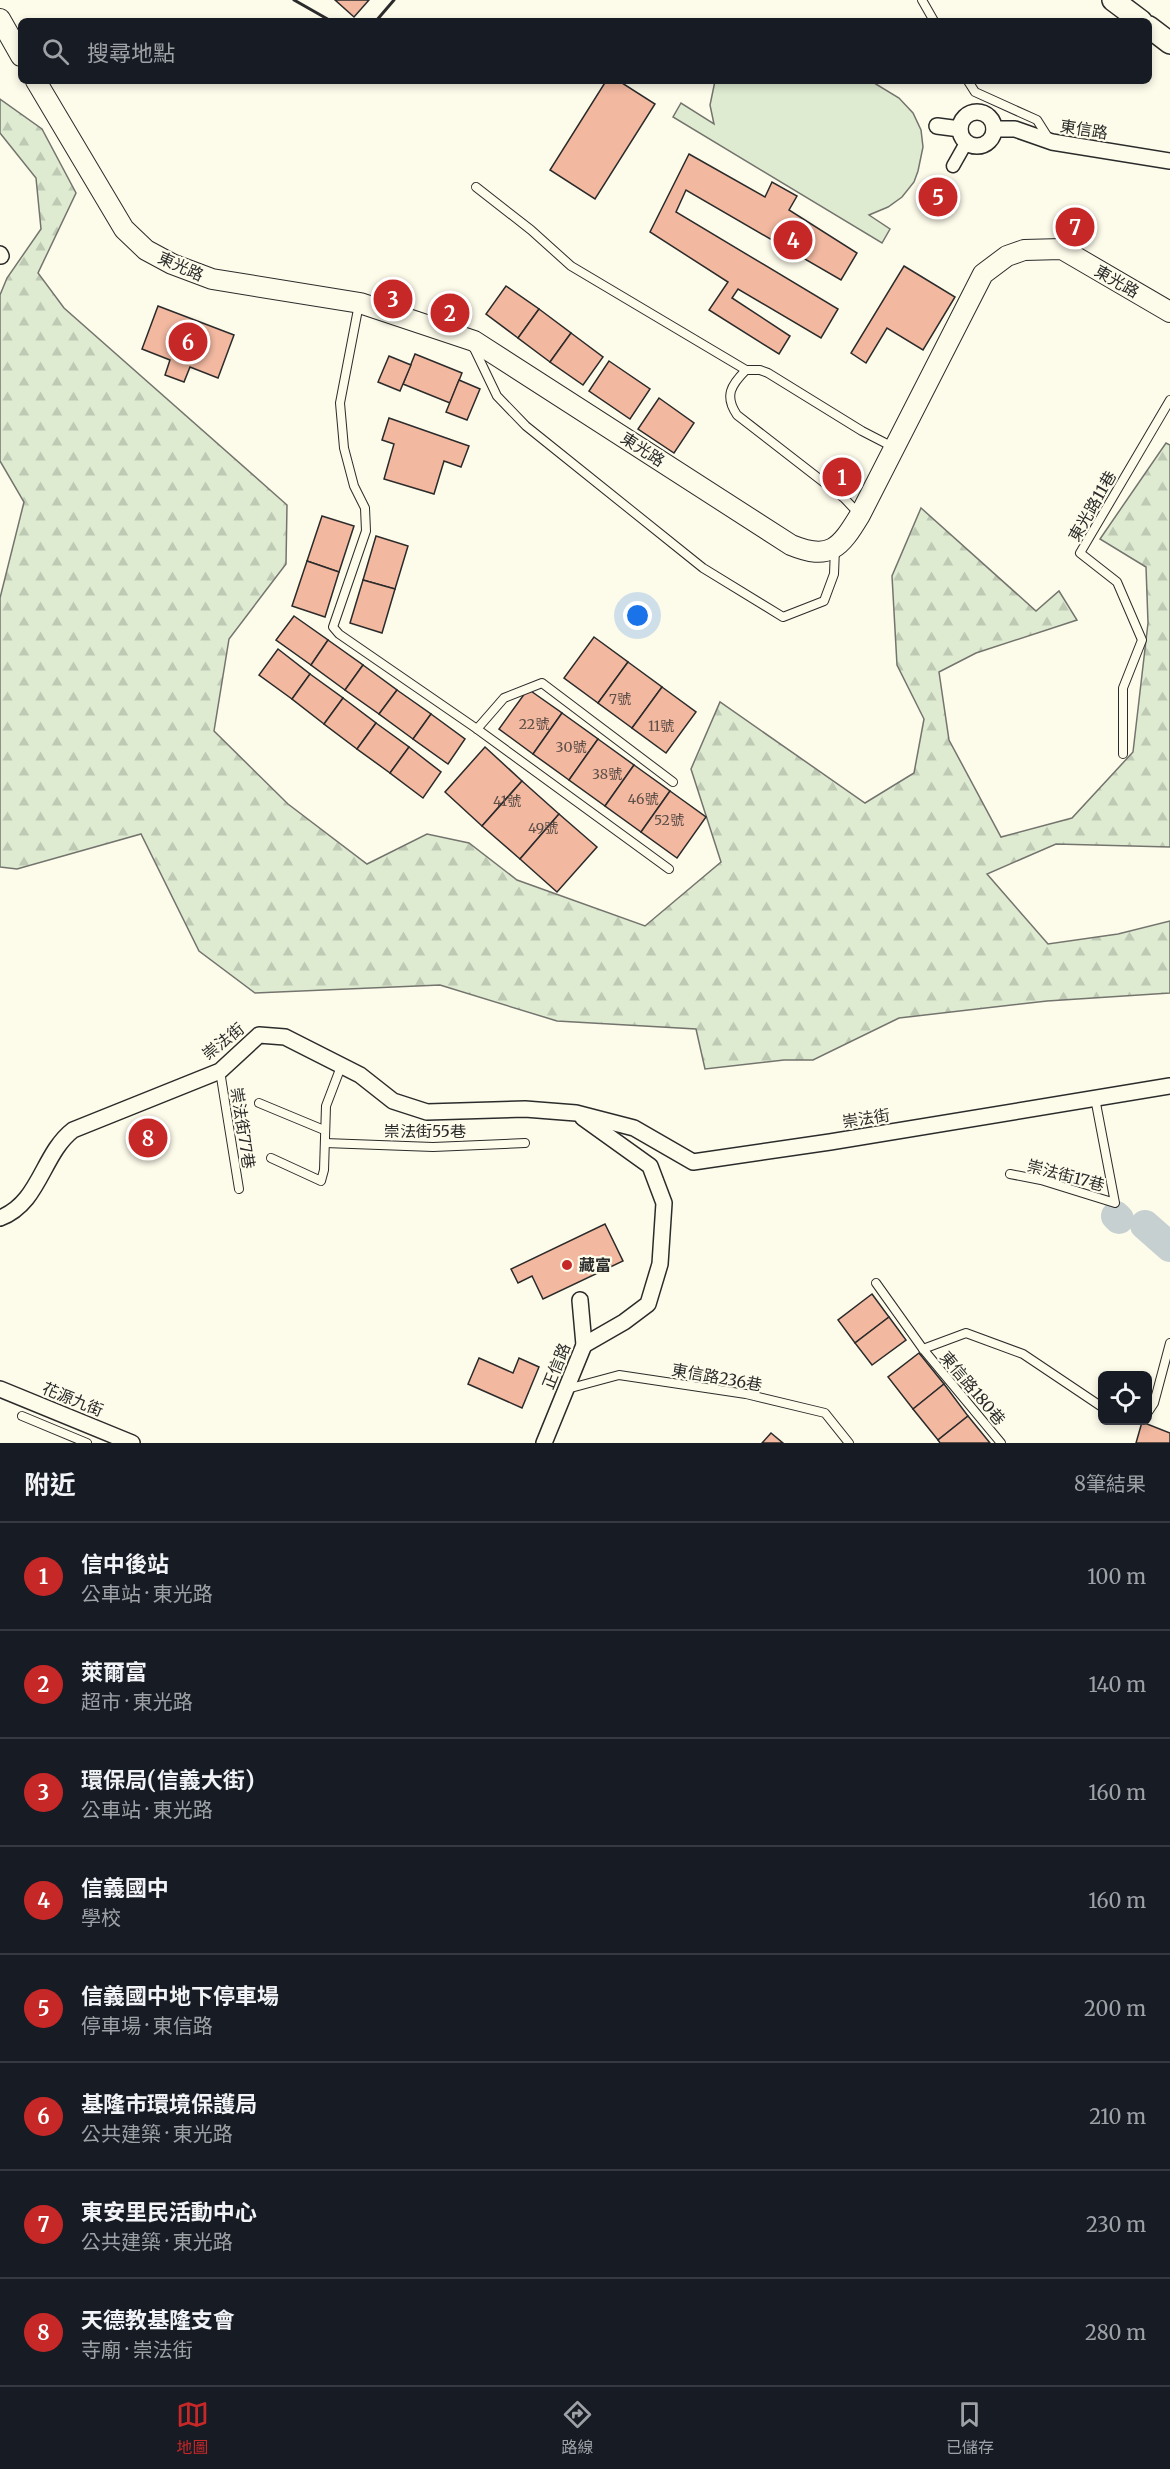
<!DOCTYPE html>
<html lang="zh-TW">
<head>
<meta charset="utf-8">
<style>
  body { margin:0; font-family:Merriweather,"Noto Sans TC",serif; background:#20242c; color:#f1f3f6 }
  .controls { position:absolute; right:18px; bottom:18px; display:grid; overflow:hidden; border-radius:9px; box-shadow:0 3px 9px #0003 }
  .controls button { width:54px; height:54px; display:grid; place-items:center; padding:0; border:0; border-bottom:2px solid #363941; background:#171b24; color:#f1f3f6; font:30px sans-serif }
  .you { position:absolute; left:638px; top:616px; width:21px; height:21px; margin:-15px; border:4px solid #fff; border-radius:50%; background:#1a73e8; box-shadow:0 0 0 9px #1a73e833 }
  .badge { display:grid; place-items:center; width:39px; height:39px; border-radius:50%; background:#c62828; color:#fff; font-size:20px; font-weight:700 }
  .pin { position:absolute; translate:-50% -50%; border:3px solid #fff; box-shadow:0 2px 6px #0006 }
  .list { margin:0; padding:0; list-style:none }
  h2 { display:flex; justify-content:space-between; align-items:center; height:78px; margin:0; padding:0 24px; font-size:26px }
  h2 small { font-size:20px; font-weight:400; color:#9ea1a6 }
  .list li { display:grid; grid-template-columns:39px 1fr auto; gap:18px; align-items:center; box-sizing:border-box; height:108px; padding:0 24px; border-top:2px solid #363941 }
  .list b { display:block; font-size:22px; white-space:nowrap }
  .list p { margin:0; font-size:20px; white-space:nowrap; color:#9ea1a6 }
  .list em { font-size:20px; font-style:normal; color:#9ea1a6 }
  .icon { flex:none; width:33px; height:33px; fill:none; stroke:currentColor; stroke-width:2; stroke-linecap:round; stroke-linejoin:round }
  .map { position:relative; flex:none; width:1170px; height:1443px; overflow:hidden }
  .search { position:absolute; background:#171b24; box-shadow:0 3px 9px #0003; left:18px; right:18px; top:18px; height:66px; display:flex; align-items:center; gap:15px; box-sizing:border-box; padding:0 21px; border-radius:9px; color:#9ea1a6; font-size:22px }
  .sheet { height:942px; background:#171b24 }
  nav { display:flex; justify-content:space-around; align-items:center; box-sizing:border-box; height:84px; border-top:2px solid #363941; background:#171b24; font-size:16px; color:#9ea1a6 }
  nav a { display:grid; justify-items:center; gap:3px }
  nav .on { color:#c62828 }
  .map>svg:first-child { display:block }
  .forest { fill:url(#forest-firs); stroke:#74746e; stroke-width:1.5 }
  .pitch { fill:#deebd1; stroke:#74746e; stroke-width:1.5 }
  .lines { fill:none; stroke-linecap:round; stroke-linejoin:round }
  .river { stroke:#c7d0d0; stroke-width:30 }
  .building { fill:#f2b8a0; stroke:#2b2b2b; stroke-width:1.5 }
  .service-casing { stroke:#2b2b2b; stroke-width:10 }
  .pedestrian-casing { stroke:#2b2b2b; stroke-width:15 }
  .minor-casing { stroke:#2b2b2b; stroke-width:18 }
  .tertiary-casing { stroke:#2b2b2b; stroke-width:22 }
  .secondary-casing { stroke:#2b2b2b; stroke-width:24 }
  .service { stroke:#fdfbea; stroke-width:8 }
  .pedestrian { stroke:#fdfbea; stroke-width:12 }
  .minor { stroke:#fdfbea; stroke-width:15 }
  .tertiary { stroke:#fdfbea; stroke-width:20 }
  .secondary { stroke:#fdfbea; stroke-width:21 }
  .wall { stroke:#2b2b2b; stroke-width:3 }
  .poi-dot { fill:#c62828; stroke:#fdfbea; stroke-width:2 }
  .labels { text-anchor:middle; dominant-baseline:central; stroke-width:4.5; stroke-linejoin:round; paint-order:stroke }
  .number-label { font-size:14px; fill:#5d4e48 }
  .street-label { font-size:16px; fill:#2b2b2b; stroke:#fdfbea }
  .poi-label { font-size:16px; font-weight:bold; fill:#2b2b2b; stroke:#fdfbea; text-anchor:start }
</style>
</head>
<body>
<div class="map">
<svg width="1170" height="1443" viewBox="0 0 1170 1443">
  <defs>
    <pattern id="forest-firs" width="22" height="20" patternUnits="userSpaceOnUse" patternTransform="scale(1.5)"><rect width="22" height="20" fill="#deebd1"/><path d="M5 1l3.5 6h-7zM16 11l3.5 6h-7z" fill="#bfcab4"/></pattern>
  </defs>
  <rect width="100%" height="100%" fill="#fdfbea"/>
  <path class="forest" d="M0 99 42 129 76 193 38 273 64 308 287 505 286 564 229 639 214 731 288 804 367 864 427 834 469 843 517 880 645 926 721 862 691 769 720 702 865 803 914 773 924 719 897 665 892 576 921 508 1036 611 1059 591 1077 620 976 653 939 672 949 740 1001 837 1072 818 1133 752 1148 623 1146 567 1100 539 1166 443 1170 445V847L1056 844 987 874 1048 944 1118 934 1170 921V993L1047 1001 899 1018 813 1060H784L705 1069 696 1029 557 1021 440 985 255 993 199 951 141 834 17 869 0 867V598L24 502 0 461V295L7 278 41 229 36 178 0 133Z"/>
  <path class="pitch" d="M715 81H871L899 98 913 113 921 130 923 147 918 171 914 182 902 197 888 207 869 215 890 229 882 243 673 117 681 103 714 124 710 105Z"/>
  <g class="lines">
    <g class="river">
      <path d="M1116 1216 1119 1219"/>
      <path d="M1145 1225 1170 1247"/>
    </g>
  </g>
  <g class="building">
    <path d="M335 0H369L354 17Z"/>
    <path d="M606 81H619L655 104 595 199 550 170Z"/>
    <path d="M689 154 765 197 772 182 797 196 789 210 857 253 841 280 686 190 676 212 838 309 821 338 738 289 732 298 790 336 779 354 709 310 728 282 650 232Z"/>
    <path d="M904 266 955 297 923 350 887 328 866 363 851 353Z"/>
    <path d="M506 286 539 309 518 338 486 314Z"/>
    <path d="M158 306 234 335 218 378 190 367 184 382 165 375 170 360 142 349Z"/>
    <path d="M539 309 571 333 550 362 518 338Z"/>
    <path d="M571 333 603 357 583 385 550 362Z"/>
    <path d="M415 354 462 373 450 403 403 384Z"/>
    <path d="M389 356 411 365 400 391 378 382Z"/>
    <path d="M609 361 650 389 630 419 589 391Z"/>
    <path d="M459 380 480 389 467 420 446 412Z"/>
    <path d="M659 398 694 423 674 453 638 429Z"/>
    <path d="M389 418 469 446 461 467 444 461 434 494 384 479 394 444 382 440Z"/>
    <path d="M322 516 354 526 339 572 307 561Z"/>
    <path d="M376 536 408 546 395 589 363 580Z"/>
    <path d="M307 561 339 572 325 617 292 606Z"/>
    <path d="M363 580 395 589 382 633 350 623Z"/>
    <path d="M294 616 328 640 311 665 276 640Z"/>
    <path d="M594 637 628 662 598 703 564 678Z"/>
    <path d="M328 640 363 665 345 690 311 665Z"/>
    <path d="M278 649 310 674 292 699 259 675Z"/>
    <path d="M628 662 662 687 632 728 598 703Z"/>
    <path d="M363 665 397 690 379 714 345 690Z"/>
    <path d="M310 674 343 698 324 724 292 699Z"/>
    <path d="M662 687 696 712 666 753 632 728Z"/>
    <path d="M528 689 562 713 533 754 499 729Z"/>
    <path d="M397 690 431 714 413 739 379 714Z"/>
    <path d="M343 698 376 723 357 749 324 724Z"/>
    <path d="M562 713 598 739 569 780 533 754Z"/>
    <path d="M431 714 465 739 448 764 413 739Z"/>
    <path d="M376 723 409 747 390 773 357 749Z"/>
    <path d="M598 739 634 765 605 806 569 780Z"/>
    <path d="M409 747 441 772 423 798 390 773Z"/>
    <path d="M485 747 522 781 482 826 445 792Z"/>
    <path d="M634 765 670 791 641 832 605 806Z"/>
    <path d="M522 781 559 814 520 859 482 826Z"/>
    <path d="M670 791 706 817 677 858 641 832Z"/>
    <path d="M559 814 597 847 557 892 520 859Z"/>
    <path d="M605 1224 623 1261 543 1299 532 1276 518 1283 511 1269Z"/>
    <path d="M872 1294 889 1317 855 1343 838 1320Z"/>
    <path d="M889 1317 906 1340 872 1365 855 1343Z"/>
    <path d="M919 1353 944 1384 913 1409 888 1377Z"/>
    <path d="M479 1358 513 1373 519 1358 539 1367 522 1408 468 1384Z"/>
    <path d="M944 1384 968 1416 938 1440 913 1409Z"/>
    <path d="M968 1416 990 1443H940L938 1440Z"/>
    <path d="M1142 1422 1170 1433V1443H1136Z"/>
    <path d="M771 1433 783 1443H762Z"/>
  </g>
  <g class="lines">
    <defs>
      <g id="service">
        <path d="M922 0 934 21"/>
        <path d="M968 81 975 92 1037 120 1049 139"/>
        <path d="M476 187 531 230 571 266 746 370"/>
        <path d="M359 304 340 403 344 448 354 486 365 508 366 531 333 627 339 634 477 729 669 869"/>
        <path d="M472 344 497 396 526 426 703 568 783 617 824 601 834 574 835 548"/>
        <path d="M859 514 844 498 737 415C724 396 731 385 746 370H760L768 373 862 431 893 447"/>
        <path d="M477 729 504 698 542 683 673 782"/>
        <path d="M1123 754V688L1142 640 1117 582 1080 553 1170 400"/>
        <path d="M220 1071 239 1189"/>
        <path d="M259 1103 324 1130"/>
        <path d="M325 1143 433 1147 525 1143"/>
        <path d="M271 1158 321 1181 324 1170 326 1106 342 1064"/>
        <path d="M1010 1174 1041 1180 1115 1203 1095 1098"/>
        <path d="M876 1283 923 1349 1001 1443"/>
        <path d="M923 1349 966 1333 1023 1354 1102 1407"/>
        <path d="M567 1389 619 1375 746 1394 825 1413 849 1443"/>
        <path d="M1148 1412 1154 1403 1170 1343"/>
        <path d="M22 1416 87 1443"/>
        <path d="M1123 1420H1129"/>
      </g>
      <path id="pedestrian" d="M953 166 966 143"/>
      <g id="minor">
        <circle cx="977" cy="129" r="17"/>
        <path d="M937 126 960 129"/>
        <path d="M994 129H1015L1052 142 1170 161"/>
        <path d="M0 254 1 256"/>
        <path d="M583 1118 650 1166 664 1203 660 1264 648 1304 624 1322 584 1345"/>
        <path d="M0 1218C40 1203 42 1154 73 1130L220 1071 259 1035 285 1037 360 1075 393 1101 427 1112 525 1109 576 1113 634 1128 693 1162 830 1142 1170 1086"/>
        <path d="M0 1389 132 1443"/>
        <path d="M544 1443 584 1345 580 1300"/>
      </g>
      <g id="tertiary">
        <path d="M0 19 21 56"/>
        <path d="M36 81 124 229 146 250 172 264 212 279 360 303 474 341 791 545C830 561 840 548 860 515L983 274 1007 256 1024 250 1062 249 1170 312"/>
      </g>
      <g id="secondary">
        <path d="M1113 0 1141 21"/>
        <path d="M1149 27 1170 43"/>
      </g>
    </defs>
    <use href="#service" class="service-casing"/>
    <use href="#pedestrian" class="pedestrian-casing"/>
    <use href="#minor" class="minor-casing"/>
    <use href="#tertiary" class="tertiary-casing"/>
    <use href="#secondary" class="secondary-casing"/>
    <use href="#service" class="service"/>
    <use href="#pedestrian" class="pedestrian"/>
    <use href="#minor" class="minor"/>
    <use href="#tertiary" class="tertiary"/>
    <use href="#secondary" class="secondary"/>
    <g class="wall">
      <path d="M294 0 331 21"/>
      <path d="M376 21 394 0"/>
    </g>
  </g>
  <circle class="poi-dot" cx="567" cy="1265" r="6"/>
  <g class="labels">
    <g class="number-label">
      <text x="620" y="699">7號</text>
      <text x="534" y="724">22號</text>
      <text x="661" y="726">11號</text>
      <text x="571" y="747">30號</text>
      <text x="607" y="774">38號</text>
      <text x="643" y="799">46號</text>
      <text x="507" y="801">41號</text>
      <text x="669" y="820">52號</text>
      <text x="543" y="828">49號</text>
    </g>
    <g class="street-label">
      <text transform="translate(1084 129) rotate(9)">東信路</text>
      <text transform="translate(181 266) rotate(24)">東光路</text>
      <text transform="translate(1117 281) rotate(30)">東光路</text>
      <text transform="translate(643 449) rotate(33)">東光路</text>
      <text transform="translate(1092 506) rotate(-60)">東光路11巷</text>
      <text transform="translate(223 1041) rotate(-39)">崇法街</text>
      <text transform="translate(866 1118) rotate(-9)">崇法街</text>
      <text transform="translate(243 1128) rotate(81)">崇法街77巷</text>
      <text x="425" y="1131">崇法街55巷</text>
      <text transform="translate(1066 1175) rotate(15)">崇法街17巷</text>
      <text transform="translate(556 1366) rotate(-68)">正信路</text>
      <text transform="translate(717 1377) rotate(10)">東信路236巷</text>
      <text transform="translate(973 1388) rotate(50)">東信路180巷</text>
      <text transform="translate(73 1399) rotate(22)">花源九街</text>
    </g>
    <g class="poi-label">
      <text x="579" y="1265">藏富</text>
    </g>
  </g>
</svg>
<div class="controls">
<button><svg class="icon" aria-label="locate" viewBox="0 0 24 24"><circle cx="12" cy="12" r="6"/><path d="M12 2v4M12 18v4M2 12h4M18 12h4"/></svg></button>
</div>
<div class="you"></div>
<div class="pin badge" style="left:842px;top:477px">1</div>
<div class="pin badge" style="left:450px;top:313px">2</div>
<div class="pin badge" style="left:393px;top:299px">3</div>
<div class="pin badge" style="left:793px;top:240px">4</div>
<div class="pin badge" style="left:938px;top:197px">5</div>
<div class="pin badge" style="left:188px;top:342px">6</div>
<div class="pin badge" style="left:1075px;top:227px">7</div>
<div class="pin badge" style="left:148px;top:1138px">8</div>
<div class="search"><svg class="icon" aria-label="search" viewBox="0 0 24 24"><circle cx="10" cy="10" r="6"/><path d="M15 15l6 6"/></svg>搜尋地點</div>
</div>
<section class="sheet">
<h2>附近<small>8筆結果</small></h2>
<ul class="list">
<li><span class="badge">1</span><div><b>信中後站</b><p>公車站 · 東光路</p></div><em>100 m</em></li>
<li><span class="badge">2</span><div><b>萊爾富</b><p>超市 · 東光路</p></div><em>140 m</em></li>
<li><span class="badge">3</span><div><b>環保局(信義大街)</b><p>公車站 · 東光路</p></div><em>160 m</em></li>
<li><span class="badge">4</span><div><b>信義國中</b><p>學校</p></div><em>160 m</em></li>
<li><span class="badge">5</span><div><b>信義國中地下停車場</b><p>停車場 · 東信路</p></div><em>200 m</em></li>
<li><span class="badge">6</span><div><b>基隆市環境保護局</b><p>公共建築 · 東光路</p></div><em>210 m</em></li>
<li><span class="badge">7</span><div><b>東安里民活動中心</b><p>公共建築 · 東光路</p></div><em>230 m</em></li>
<li><span class="badge">8</span><div><b>天德教基隆支會</b><p>寺廟 · 崇法街</p></div><em>280 m</em></li>
</ul>
</section>
<nav>
<a class="on"><svg class="icon" aria-label="map" viewBox="0 0 24 24"><path d="M3 6l6-2 6 2 6-2v14l-6 2-6-2-6 2zM9 4v14M15 6v14"/></svg>地圖</a>
<a><svg class="icon" aria-label="directions" viewBox="0 0 24 24"><path d="M12 3l9 9-9 9-9-9zM9 14v-3h6M13 9l2 2-2 2"/></svg>路線</a>
<a><svg class="icon" aria-label="saved" viewBox="0 0 24 24"><path d="M7 4h10v16l-5-4-5 4z"/></svg>已儲存</a>
</nav>
</body>
</html>
